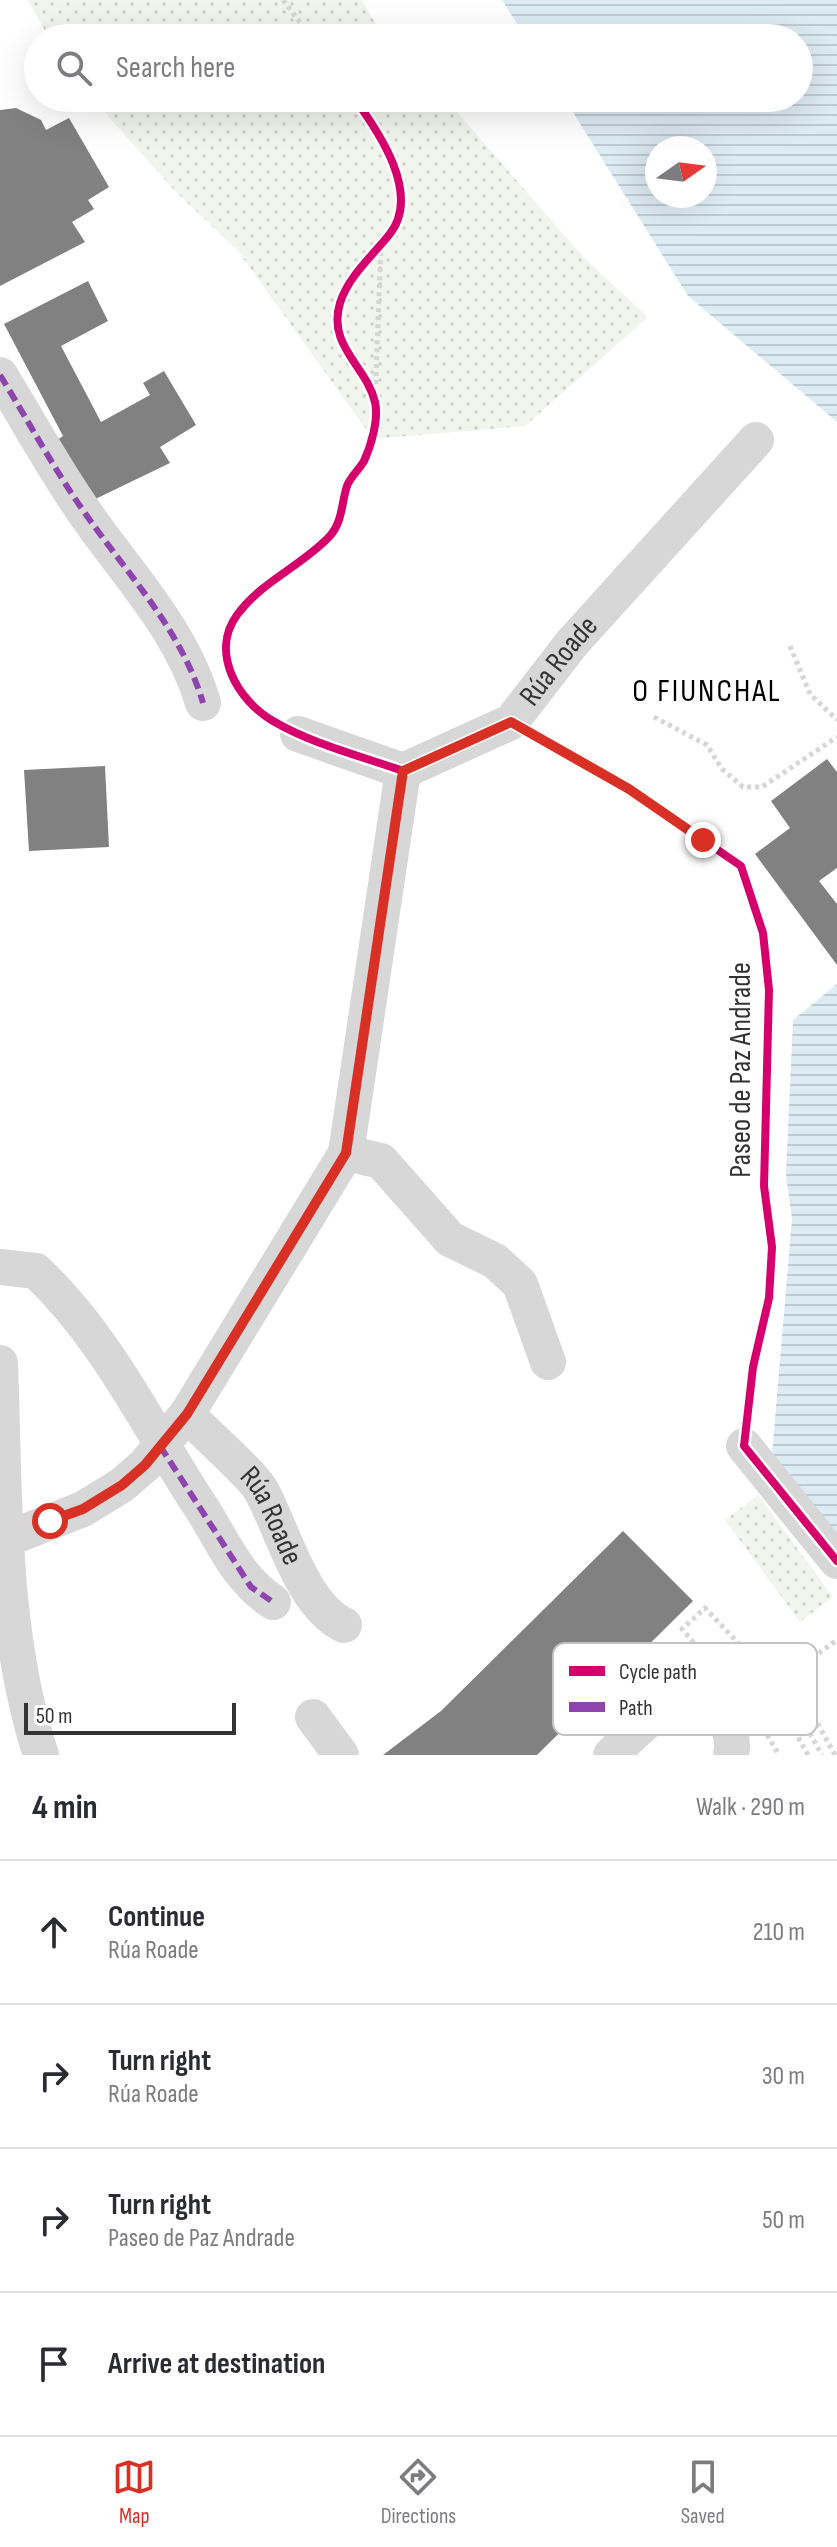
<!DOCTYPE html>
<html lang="en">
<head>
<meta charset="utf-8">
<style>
  body { margin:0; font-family:"Sofia Sans Condensed",sans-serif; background:#f2f2f3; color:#2b2b33 }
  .compass { position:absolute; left:645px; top:136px; width:72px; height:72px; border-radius:50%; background:#fff; box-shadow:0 8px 32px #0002; rotate:76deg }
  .scale { position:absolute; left:24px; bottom:20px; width:212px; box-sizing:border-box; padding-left:8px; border:4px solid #333; border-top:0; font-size:22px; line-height:28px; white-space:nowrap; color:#333; -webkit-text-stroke:6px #fff; paint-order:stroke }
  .stop { position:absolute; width:24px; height:24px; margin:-18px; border:6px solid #d93025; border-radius:50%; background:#fff }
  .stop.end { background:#d93025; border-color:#fff; box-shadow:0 2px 8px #0008 }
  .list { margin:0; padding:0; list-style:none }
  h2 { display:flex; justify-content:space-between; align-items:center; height:104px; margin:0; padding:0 32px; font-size:34px }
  h2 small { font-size:26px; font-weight:400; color:#7c7c81 }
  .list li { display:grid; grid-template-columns:52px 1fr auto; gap:24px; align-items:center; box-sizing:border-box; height:144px; padding:0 32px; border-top:2px solid #e1e1e2 }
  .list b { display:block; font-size:30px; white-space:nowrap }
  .list p { margin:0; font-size:26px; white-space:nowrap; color:#7c7c81 }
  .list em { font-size:26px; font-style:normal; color:#7c7c81 }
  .icon { flex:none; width:44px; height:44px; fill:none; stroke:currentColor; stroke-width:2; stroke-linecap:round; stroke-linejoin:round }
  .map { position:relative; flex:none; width:837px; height:1755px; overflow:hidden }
  .search { position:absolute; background:#fff; box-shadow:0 8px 32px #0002; left:24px; right:24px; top:24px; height:88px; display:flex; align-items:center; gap:20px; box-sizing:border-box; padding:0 28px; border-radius:44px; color:#7c7c81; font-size:30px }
  .sheet { height:680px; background:#fff }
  nav { display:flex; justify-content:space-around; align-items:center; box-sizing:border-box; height:112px; border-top:2px solid #e1e1e2; background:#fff; font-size:22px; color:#7c7c81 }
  nav a { display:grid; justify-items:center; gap:4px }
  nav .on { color:#d93025 }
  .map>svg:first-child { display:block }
  .park { fill:url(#park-dots) }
  .water { fill:url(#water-rules); fill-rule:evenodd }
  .building { fill:#818181 }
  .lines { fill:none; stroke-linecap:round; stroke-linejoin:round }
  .path { stroke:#d6d6d6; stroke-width:5; stroke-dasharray:4 4; stroke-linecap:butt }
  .minor { stroke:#d7d7d7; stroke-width:36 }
  .quiet { stroke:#8e44ad; stroke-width:6; stroke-dasharray:12 6; stroke-linecap:butt }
  .cycleway-casing { stroke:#fff; stroke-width:13 }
  .cycleway { stroke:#d6006c; stroke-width:8 }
  .route { stroke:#d93025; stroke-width:10 }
  .labels { text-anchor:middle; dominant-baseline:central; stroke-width:8; stroke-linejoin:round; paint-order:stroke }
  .street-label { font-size:30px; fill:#333; stroke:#fff }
  .neighbourhood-label { font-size:32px; letter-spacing:2px; fill:#000; stroke:#fff }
  .key { fill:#fff; stroke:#c2c2c2; stroke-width:2 }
  .key-label { font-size:22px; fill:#333 }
</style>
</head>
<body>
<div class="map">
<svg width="837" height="1755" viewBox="0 0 837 1755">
  <defs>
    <pattern id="park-dots" width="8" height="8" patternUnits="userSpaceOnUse" patternTransform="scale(2)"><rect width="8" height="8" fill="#f1f5ed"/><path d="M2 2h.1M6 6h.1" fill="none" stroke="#cfd2cc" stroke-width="1.8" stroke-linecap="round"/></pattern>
    <pattern id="water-rules" width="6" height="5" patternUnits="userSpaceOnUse" patternTransform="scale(2)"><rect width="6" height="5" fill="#ddebf3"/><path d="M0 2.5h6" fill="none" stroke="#becad1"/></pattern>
  </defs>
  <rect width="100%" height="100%" fill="#fff"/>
  <g class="park">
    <path d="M28 0H362L384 38H49Z"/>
    <path d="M92 98H445L584 258 648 317 525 426 373 439 238 251 174 190Z"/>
    <path d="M758 1495 833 1597 800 1622 725 1520Z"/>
  </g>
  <g class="water">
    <path d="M502 0H837V422L688 296 564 98H799V38H526ZM657 148H705V196H657Z"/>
    <path d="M837 984V1534L772 1454 792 1219 786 1175 793 1020Z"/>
  </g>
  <g class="building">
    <path d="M16 108 41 120 46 130 69 118 109 187 88 200 94 209 72 222 85 242 0 286V110Z"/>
    <path d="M88 281 108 321 61 346 101 422 150 395 143 383 164 371 196 425 160 447 170 463 85 504 51 444 63 436 4 324Z"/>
    <path d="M827 759 837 772V868L819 881 837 904V965L755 854 790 828 771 801Z"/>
    <path d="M105 766 109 847 29 851 24 770Z"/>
    <path d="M623 1531 693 1601 537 1755H383L441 1711Z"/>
  </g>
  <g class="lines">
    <g class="path">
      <path d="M283 0 312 38"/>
      <path d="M375 400 381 246"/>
      <path d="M790 646 810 694 837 720"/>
      <path d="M654 717 707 745 722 769 743 787H762L837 737"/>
      <path d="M272 721C222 681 208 639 257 590 278 569 309 559 330 536 343 522 340 503 347 486 351 477 360 470 364 461 369 450 372 437 374 426 384 383 332 358 339 309 342 288 357 273 370 258 378 249 387 240 393 230 418 188 379 131 354 98"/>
      <path d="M537 736 629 789 741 866 763 933 769 990 764 1186 772 1247 769 1298 753 1367 747 1419"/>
      <path d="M725 1679 682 1629 705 1608 774 1681 790 1674"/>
      <path d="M763 1728 779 1755"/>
      <path d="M808 1755 778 1701 787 1693 822 1755"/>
      <path d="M835 1755 790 1674 837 1640"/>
    </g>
    <g class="minor">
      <path d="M0 375C29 422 55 471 87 516 129 576 182 631 203 703"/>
      <path d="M298 734 403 771"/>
      <path id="s1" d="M403 771 511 722 572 643 756 440"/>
      <path d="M346 1153 381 1161 450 1239 495 1261 520 1284 548 1362"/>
      <path d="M0 1267 36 1271C105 1336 146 1422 197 1501 222 1538 235 1577 273 1602"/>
      <path d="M0 1363C5 1494 0 1629 41 1755"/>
      <path id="s2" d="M187 1414C203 1432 251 1473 261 1490 282 1528 302 1606 344 1625"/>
      <path d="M744 1446 837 1561"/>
      <path d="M7 1539 83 1509 122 1485 145 1465 187 1414 346 1153 403 771"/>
      <path d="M313 1717 341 1755"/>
      <path d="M611 1755C639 1729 679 1680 718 1714 730 1724 734 1740 731 1755"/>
    </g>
    <g class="quiet">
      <path d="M0 375C29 422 55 471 87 516 129 576 182 631 203 703"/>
      <path d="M160 1446 251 1587 273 1602"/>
    </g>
    <defs>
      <path id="cycleway" d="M354 98C379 132 422 195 389 235 372 256 348 277 340 303 327 346 366 365 375 402 379 419 371 446 364 461 359 470 350 477 347 486 341 504 343 522 329 537 300 567 262 581 237 615 210 652 237 700 273 721 312 744 361 756 403 771L511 722 629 789 741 866 763 933 769 990 764 1186 772 1247 769 1298 753 1367 744 1446 837 1561"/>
    </defs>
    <use href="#cycleway" class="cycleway-casing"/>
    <use href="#cycleway" class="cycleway"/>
  </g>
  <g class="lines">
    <path class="route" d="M50 1521 83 1509 122 1485 145 1465 187 1414 346 1153 403 771 511 722 629 789 703 840"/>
  </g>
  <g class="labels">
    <g class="street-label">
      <text stroke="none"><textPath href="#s1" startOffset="196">Rúa Roade</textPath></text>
      <text transform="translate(741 1070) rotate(-90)">Paseo de Paz Andrade</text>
      <text stroke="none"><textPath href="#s2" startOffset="134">Rúa Roade</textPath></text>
    </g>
    <g class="neighbourhood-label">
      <text x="707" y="691">O FIUNCHAL</text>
    </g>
  </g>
  <rect x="553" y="1643" width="264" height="92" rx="12" class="key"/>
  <rect x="569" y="1666" width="36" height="10" fill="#d6006c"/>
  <rect x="569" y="1702" width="36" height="10" fill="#8e44ad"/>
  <g class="key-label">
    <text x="619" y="1679">Cycle path</text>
    <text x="619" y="1715">Path</text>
  </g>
</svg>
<svg class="compass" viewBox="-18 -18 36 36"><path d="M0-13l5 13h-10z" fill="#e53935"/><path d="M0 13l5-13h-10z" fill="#7c7c81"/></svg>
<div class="scale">50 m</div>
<div class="stop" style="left:50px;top:1521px"></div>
<div class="stop end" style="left:703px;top:840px"></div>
<div class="search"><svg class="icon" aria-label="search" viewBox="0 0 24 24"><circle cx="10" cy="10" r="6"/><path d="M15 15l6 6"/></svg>Search here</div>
</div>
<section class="sheet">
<h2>4 min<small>Walk · 290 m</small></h2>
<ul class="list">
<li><svg class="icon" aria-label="ahead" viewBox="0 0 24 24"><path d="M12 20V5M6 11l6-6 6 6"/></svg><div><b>Continue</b><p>Rúa Roade</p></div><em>210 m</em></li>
<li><svg class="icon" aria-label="right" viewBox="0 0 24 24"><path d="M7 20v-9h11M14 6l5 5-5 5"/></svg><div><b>Turn right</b><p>Rúa Roade</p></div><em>30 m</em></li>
<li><svg class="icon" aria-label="right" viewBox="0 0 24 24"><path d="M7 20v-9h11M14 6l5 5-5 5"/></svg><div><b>Turn right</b><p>Paseo de Paz Andrade</p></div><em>50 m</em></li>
<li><svg class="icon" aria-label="arrive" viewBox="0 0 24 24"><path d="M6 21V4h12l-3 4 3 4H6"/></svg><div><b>Arrive at destination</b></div></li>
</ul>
</section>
<nav>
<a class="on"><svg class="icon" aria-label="map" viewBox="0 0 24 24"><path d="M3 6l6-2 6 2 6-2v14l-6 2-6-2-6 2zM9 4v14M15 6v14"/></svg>Map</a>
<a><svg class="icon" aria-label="directions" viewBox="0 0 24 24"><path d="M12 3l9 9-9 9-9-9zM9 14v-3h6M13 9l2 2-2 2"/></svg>Directions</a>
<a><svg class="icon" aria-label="saved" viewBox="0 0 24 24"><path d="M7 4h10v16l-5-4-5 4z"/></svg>Saved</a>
</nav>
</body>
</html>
